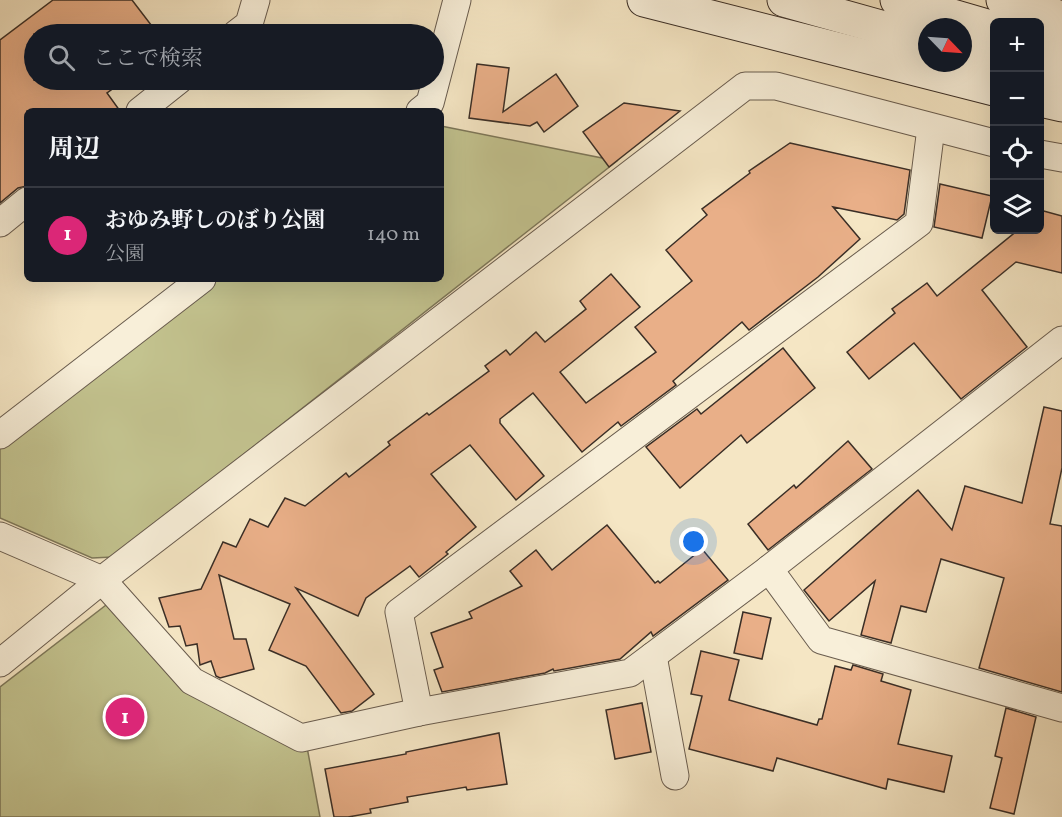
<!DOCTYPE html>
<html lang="ja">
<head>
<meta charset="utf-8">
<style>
  body { margin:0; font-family:Vollkorn,"Noto Serif JP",serif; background:#242831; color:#f1f3f6 }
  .controls { position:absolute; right:18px; top:18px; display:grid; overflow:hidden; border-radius:9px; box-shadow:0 6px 24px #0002 }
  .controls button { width:54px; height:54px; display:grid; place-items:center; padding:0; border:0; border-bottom:2px solid #363941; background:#171b24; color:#f1f3f6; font:30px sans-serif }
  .compass { position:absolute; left:918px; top:18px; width:54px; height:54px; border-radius:50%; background:#171b24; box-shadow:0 6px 24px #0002; rotate:115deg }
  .you { position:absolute; left:694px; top:542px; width:21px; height:21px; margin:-15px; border:4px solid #fff; border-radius:50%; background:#1a73e8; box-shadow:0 0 0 9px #1a73e833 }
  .badge { display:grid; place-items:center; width:39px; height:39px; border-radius:50%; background:#db2777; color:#fff; font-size:20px; font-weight:700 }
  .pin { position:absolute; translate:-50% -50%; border:3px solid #fff; box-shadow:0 2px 6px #0006 }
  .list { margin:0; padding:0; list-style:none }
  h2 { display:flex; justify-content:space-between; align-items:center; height:78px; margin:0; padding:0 24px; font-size:26px }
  h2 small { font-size:20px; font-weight:400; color:#9ea1a6 }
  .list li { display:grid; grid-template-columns:39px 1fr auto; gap:18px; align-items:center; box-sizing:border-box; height:96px; padding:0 24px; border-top:2px solid #363941 }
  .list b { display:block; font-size:22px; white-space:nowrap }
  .list p { margin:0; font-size:20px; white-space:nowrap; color:#9ea1a6 }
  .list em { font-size:20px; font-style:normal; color:#9ea1a6 }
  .icon { flex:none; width:33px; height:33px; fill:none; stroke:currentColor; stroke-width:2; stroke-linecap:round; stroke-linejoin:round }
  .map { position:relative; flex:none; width:1062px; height:817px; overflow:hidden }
  .search { position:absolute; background:#171b24; box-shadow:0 6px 24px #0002; left:24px; top:24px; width:420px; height:66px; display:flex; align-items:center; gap:15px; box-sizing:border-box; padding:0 21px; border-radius:33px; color:#9ea1a6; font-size:22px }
  .panel { position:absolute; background:#171b24; box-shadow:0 6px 24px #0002; left:24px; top:108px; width:420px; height:174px; border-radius:9px }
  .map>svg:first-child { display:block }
  .green { fill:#c3c38f; stroke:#7e785a; stroke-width:1.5 }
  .building { fill:#e9af88; stroke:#3a2e26; stroke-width:1.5 }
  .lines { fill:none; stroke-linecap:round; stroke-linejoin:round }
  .street-casing { stroke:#695c4e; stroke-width:29 }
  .secondary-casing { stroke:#3a2e26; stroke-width:35 }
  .street { stroke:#f8efd9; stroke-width:27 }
  .secondary { stroke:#f8efd9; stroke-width:33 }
</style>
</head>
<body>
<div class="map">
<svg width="1062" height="817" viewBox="0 0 1062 817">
  <rect width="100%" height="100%" fill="#f5e6c4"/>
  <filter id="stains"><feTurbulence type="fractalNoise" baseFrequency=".00333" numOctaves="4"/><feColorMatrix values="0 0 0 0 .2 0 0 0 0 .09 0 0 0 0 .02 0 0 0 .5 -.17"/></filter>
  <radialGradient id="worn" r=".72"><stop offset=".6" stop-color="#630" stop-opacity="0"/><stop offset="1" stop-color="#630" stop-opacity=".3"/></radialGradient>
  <g class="green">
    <path d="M441 126 617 161 113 557 92 558 0 518V442L215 279H441Z"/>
    <path d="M110 602 170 674 307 747 320 817H0V687Z"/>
  </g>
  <g class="building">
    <path d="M53 0H132L158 34H34V80H125L107 93 120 111H27V186L18 188 0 203V40Z"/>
    <path d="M477 64 509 68 503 112 556 74 578 106 544 132 537 122 530 126 469 118Z"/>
    <path d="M624 103 680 111 609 167 583 132Z"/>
    <path d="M790 143 910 170 904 214 897 220 833 207 860 239 818 277 749 330 742 322 673 381 676 385 621 426 618 422 582 452 533 393 500 419V423L544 476 516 500 470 445 431 474 476 527 446 552 448 554 419 577 410 566 366 598 358 616 296 588 374 694 352 711 341 713 306 666 269 650 290 604 219 575 234 639H246L254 669 220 678 216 676 211 661 200 665 197 644 186 646 180 626 169 627 159 598 201 589 223 542 236 547 250 519 268 527 285 498 305 506 346 473 349 477 390 445 388 442 427 413 429 415 489 371 485 366 506 350 510 355 536 332 545 342 586 309 580 301 611 274 640 307 560 372 586 403 656 352 635 327 692 281 666 250 707 215 702 209 750 173 749 171Z"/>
    <path d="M940 184 992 196 982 238 934 227Z"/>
    <path d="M1040 210 1062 216V273L1016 262 982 290 1027 347 961 399 914 343 869 379 847 352 895 313 892 309 927 283 937 296 1018 230H1040Z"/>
    <path d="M783 348 815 388 747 443 741 435 680 488 646 447 697 409 701 414Z"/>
    <path d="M1044 407 1062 411V468L1050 524 1062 526V692L979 668 1004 578 941 559 926 612 901 606 891 643 861 635 875 581 829 621 804 590 918 490 952 530 965 486 1022 503Z"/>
    <path d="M848 441 872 469 768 550 748 524 794 485 796 488Z"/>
    <path d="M607 525 655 583 658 581 660 583 702 549 728 580 653 636 651 632 620 659 554 671 553 669 545 673 442 692 434 670 443 667 431 633 472 618 469 612 522 586 510 571 536 550 552 570Z"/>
    <path d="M743 612 771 618 762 659 734 653Z"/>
    <path d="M701 651 739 660 729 700 817 725 819 719H822L835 666 851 670 853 665 883 674 881 681 911 690 898 744 952 756 944 792 888 779 886 789 777 758 773 771 689 749 702 696 691 694Z"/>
    <path d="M642 703 651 752 615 759 606 710Z"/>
    <path d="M1006 708 1036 717 1014 814 990 808 1002 758 995 756Z"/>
    <path d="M499 733 507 784 467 790 466 787 407 797 408 802 370 809 371 813 348 817H334L325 769 406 754V752Z"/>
  </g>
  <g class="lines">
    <defs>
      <g id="street">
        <path d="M236 34 249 24 256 0"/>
        <path d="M140 111 179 80"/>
        <path d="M420 111 430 103 457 0"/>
        <path d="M1040 154 1062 158"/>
        <path d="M0 223 27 201"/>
        <path d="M1062 340 769 569 821 640 1062 708"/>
        <path d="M0 435 202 279"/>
        <path d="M0 536 102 580 745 86H776L994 143"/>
        <path d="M653 656 675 776"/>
        <path d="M0 663 102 580 192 681 301 738 419 712 630 673 769 569"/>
        <path d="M419 712 399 612 919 223 931 128"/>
      </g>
      <g id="secondary">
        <path d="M644 0 994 89"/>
        <path d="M784 0 927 40"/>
        <path d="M897 0 994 28"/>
        <path d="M1003 0 1062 18"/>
        <path d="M1040 41 1062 47"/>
        <path d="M963 51 994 59"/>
        <path d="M1040 72 1062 79"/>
        <path d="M1040 100 1062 105"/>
      </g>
    </defs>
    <use href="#street" class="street-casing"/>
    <use href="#secondary" class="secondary-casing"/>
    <use href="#street" class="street"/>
    <use href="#secondary" class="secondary"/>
  </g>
  <rect width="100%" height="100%" filter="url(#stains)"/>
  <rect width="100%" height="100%" fill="url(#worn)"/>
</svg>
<div class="controls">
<button>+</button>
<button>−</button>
<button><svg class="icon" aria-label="locate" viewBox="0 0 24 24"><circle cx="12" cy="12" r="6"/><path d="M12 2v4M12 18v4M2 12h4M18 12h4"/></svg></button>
<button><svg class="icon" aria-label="layers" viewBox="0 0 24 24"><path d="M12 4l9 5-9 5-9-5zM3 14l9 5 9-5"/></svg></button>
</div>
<svg class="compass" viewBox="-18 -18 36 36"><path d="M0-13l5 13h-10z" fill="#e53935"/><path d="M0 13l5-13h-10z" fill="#9ea1a6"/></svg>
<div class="you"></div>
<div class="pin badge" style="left:125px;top:717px">1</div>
<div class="search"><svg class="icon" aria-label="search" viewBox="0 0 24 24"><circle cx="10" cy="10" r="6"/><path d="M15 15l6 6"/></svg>ここで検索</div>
<section class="panel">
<h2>周辺<small></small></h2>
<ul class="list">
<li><span class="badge">1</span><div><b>おゆみ野しのぼり公園</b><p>公園</p></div><em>140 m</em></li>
</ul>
</section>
</div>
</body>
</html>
